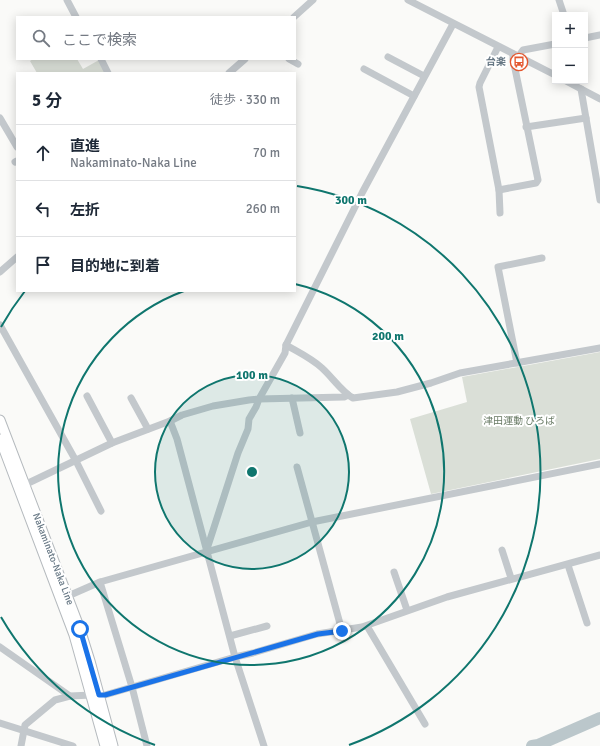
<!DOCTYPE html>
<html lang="ja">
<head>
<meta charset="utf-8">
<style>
  body { margin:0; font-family:Signika,"Noto Sans JP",sans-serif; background:#f6f6f7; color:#1f2937 }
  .controls { position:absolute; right:12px; top:12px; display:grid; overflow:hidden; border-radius:0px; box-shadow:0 2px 10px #0003 }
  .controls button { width:36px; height:36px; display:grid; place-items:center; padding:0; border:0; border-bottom:1px solid #e0e1e3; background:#fff; color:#1f2937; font:20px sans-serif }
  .stop { position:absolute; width:12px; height:12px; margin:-9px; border:3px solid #1a73e8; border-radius:50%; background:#fff }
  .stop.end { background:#1a73e8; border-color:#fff; box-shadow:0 1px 4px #0008 }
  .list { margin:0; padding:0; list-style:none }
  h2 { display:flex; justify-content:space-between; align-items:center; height:52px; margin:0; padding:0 16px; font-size:17px }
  h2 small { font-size:13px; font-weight:400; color:#747a83 }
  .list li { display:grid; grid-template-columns:26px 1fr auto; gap:12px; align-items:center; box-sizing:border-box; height:56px; padding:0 16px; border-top:1px solid #e0e1e3 }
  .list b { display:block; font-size:15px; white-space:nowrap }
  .list p { margin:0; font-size:13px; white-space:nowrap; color:#747a83 }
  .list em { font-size:13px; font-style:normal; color:#747a83 }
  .icon { flex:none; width:22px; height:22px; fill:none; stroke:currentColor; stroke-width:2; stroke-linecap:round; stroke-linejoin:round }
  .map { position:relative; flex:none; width:600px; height:746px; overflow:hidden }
  .search { position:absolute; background:#fff; box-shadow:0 2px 10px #0003; left:16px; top:16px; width:280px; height:44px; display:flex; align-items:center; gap:10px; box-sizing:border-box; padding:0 14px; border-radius:0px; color:#747a83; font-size:15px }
  .panel { position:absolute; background:#fff; box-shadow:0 2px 10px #0003; left:16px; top:72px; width:280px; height:220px; border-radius:0px }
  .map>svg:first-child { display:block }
  .green { fill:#dadfd7 }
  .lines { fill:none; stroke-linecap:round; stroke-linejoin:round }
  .river { stroke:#bbc7cb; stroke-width:12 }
  .major-casing { stroke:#b5babe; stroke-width:11 }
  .minor { stroke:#c3c8cc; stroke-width:7 }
  .major { stroke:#fff; stroke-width:9 }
  .route { stroke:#1a73e8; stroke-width:5 }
  .ring { fill:none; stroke:#0f766e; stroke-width:2 }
  .labels { text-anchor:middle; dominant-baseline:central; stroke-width:4; stroke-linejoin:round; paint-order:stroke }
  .poi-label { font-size:10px; font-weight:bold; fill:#657683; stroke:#fff; text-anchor:end }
  .park-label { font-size:10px; fill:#687a64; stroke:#fff }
  .street-label { font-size:10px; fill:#657683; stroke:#fff }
  .centre { fill:#0f766e; stroke:#fff; stroke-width:2 }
  .ring-label { font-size:12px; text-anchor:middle; font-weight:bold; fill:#0f766e; stroke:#fff; stroke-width:4; stroke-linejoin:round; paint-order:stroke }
</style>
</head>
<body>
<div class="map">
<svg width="600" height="746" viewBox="0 0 600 746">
  <rect width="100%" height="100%" fill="#fafaf8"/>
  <g class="green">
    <path d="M33 59H77L83 69 99 60 106 73H37L30 61Z"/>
    <path d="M600 352V459L431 494 410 419 467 402 462 377Z"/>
  </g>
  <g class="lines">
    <path class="river" d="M532 746 538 745 600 718"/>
    <defs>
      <g id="major">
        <path d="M0 420 80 629 90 661 113 746"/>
        <path d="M0 439 74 635 105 746"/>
      </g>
    </defs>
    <use href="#major" class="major-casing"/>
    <g class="minor">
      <path d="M67 0 76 17"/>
      <path d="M408 0 555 75"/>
      <path d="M559 0 564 15"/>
      <path d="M294 17 313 0"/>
      <path d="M453 24 362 193 286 345C298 352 311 358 322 368 332 377 343 393 353 398L397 392 431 383 460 373 600 348"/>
      <path d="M585 38 600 35"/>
      <path d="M498 47 480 83 479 87 499 190 500 213"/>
      <path d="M388 57 424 76"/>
      <path d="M518 57 523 50 555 44"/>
      <path d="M101 59 108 73"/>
      <path d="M289 59 298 64"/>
      <path d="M364 69 414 96"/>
      <path d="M229 73 245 59"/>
      <path d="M566 81 600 99"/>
      <path d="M581 89 600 200"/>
      <path d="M0 118 17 147"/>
      <path d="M526 127 586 118"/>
      <path d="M15 162 17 161"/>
      <path d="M499 190 536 183 538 180 513 59V54"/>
      <path d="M0 272 17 257"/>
      <path d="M0 325 76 461 101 511"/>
      <path d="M517 363 498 267 542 258"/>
      <path d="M87 396 112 443"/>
      <path d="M131 398 148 429"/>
      <path d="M292 398 300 433"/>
      <path d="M170 421 177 439 235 657 264 746"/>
      <path d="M297 467 342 631"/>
      <path d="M20 487 112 443 170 421 182 415 213 406 249 400 259 399 285 353 286 345"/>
      <path d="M207 549 238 453 248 429 249 419 256 407 259 399 344 397 348 395"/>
      <path d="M502 550 511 578"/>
      <path d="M568 565 587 623"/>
      <path d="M394 572 407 610"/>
      <path d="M100 582 132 687 147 746"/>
      <path d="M68 596 100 582 312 522 600 464"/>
      <path d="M367 626 425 724"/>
      <path d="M230 636 267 626"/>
      <path d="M0 647 70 696"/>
      <path d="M99 695H105L235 657 253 653 317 634 362 627 447 597 600 555"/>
      <path d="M0 723 73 746"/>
      <path d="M21 746 25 725 55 700 70 696 92 695"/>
    </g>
    <use href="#major" class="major"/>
  </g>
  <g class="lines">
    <path class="route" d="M80 629 99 695H105L318 634 342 631"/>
  </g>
  <circle cx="252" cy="472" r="97" fill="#0f766e" fill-opacity=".12"/>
  <g class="ring">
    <circle cx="252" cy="472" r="97"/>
    <path d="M295 284A193 193 0 1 1 184 291"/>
    <path d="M155 745A290 290 0 0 1 1 617M1 327A290 290 0 0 1 25 291M297 186A290 290 0 0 1 349 745"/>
  </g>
  <defs>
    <symbol id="bus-ring" viewBox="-11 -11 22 22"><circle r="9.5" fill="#fff" stroke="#e4572e" stroke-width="1.5"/><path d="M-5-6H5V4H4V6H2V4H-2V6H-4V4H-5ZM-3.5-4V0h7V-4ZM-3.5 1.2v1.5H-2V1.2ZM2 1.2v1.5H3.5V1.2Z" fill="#e4572e"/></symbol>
  </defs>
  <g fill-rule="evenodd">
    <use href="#bus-ring" x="509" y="52" width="20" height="20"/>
  </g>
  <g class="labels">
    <g class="poi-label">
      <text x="506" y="62">台楽</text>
    </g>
    <g class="park-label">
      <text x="519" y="421">津田運動 ひろば</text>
    </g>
    <g class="street-label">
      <text transform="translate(53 559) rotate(69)">Nakaminato-Naka Line</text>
    </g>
  </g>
  <circle cx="252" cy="472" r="6" class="centre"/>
  <g class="ring-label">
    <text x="351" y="204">300 m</text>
    <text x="388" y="340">200 m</text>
    <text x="252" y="379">100 m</text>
  </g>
</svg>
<div class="controls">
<button>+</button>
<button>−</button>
</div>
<div class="stop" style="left:80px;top:629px"></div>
<div class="stop end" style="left:342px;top:631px"></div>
<div class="search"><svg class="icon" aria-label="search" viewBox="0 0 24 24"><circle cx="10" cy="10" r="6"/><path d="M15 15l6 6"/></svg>ここで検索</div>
<section class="panel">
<h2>5 分<small>徒歩 · 330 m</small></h2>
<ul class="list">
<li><svg class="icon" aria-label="ahead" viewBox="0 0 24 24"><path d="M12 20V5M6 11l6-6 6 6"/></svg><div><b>直進</b><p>Nakaminato-Naka Line</p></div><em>70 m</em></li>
<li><svg class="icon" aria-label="left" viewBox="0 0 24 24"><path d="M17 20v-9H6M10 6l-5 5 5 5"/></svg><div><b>左折</b></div><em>260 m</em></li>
<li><svg class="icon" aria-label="arrive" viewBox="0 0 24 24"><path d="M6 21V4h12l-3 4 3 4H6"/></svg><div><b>目的地に到着</b></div></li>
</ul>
</section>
</div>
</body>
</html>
